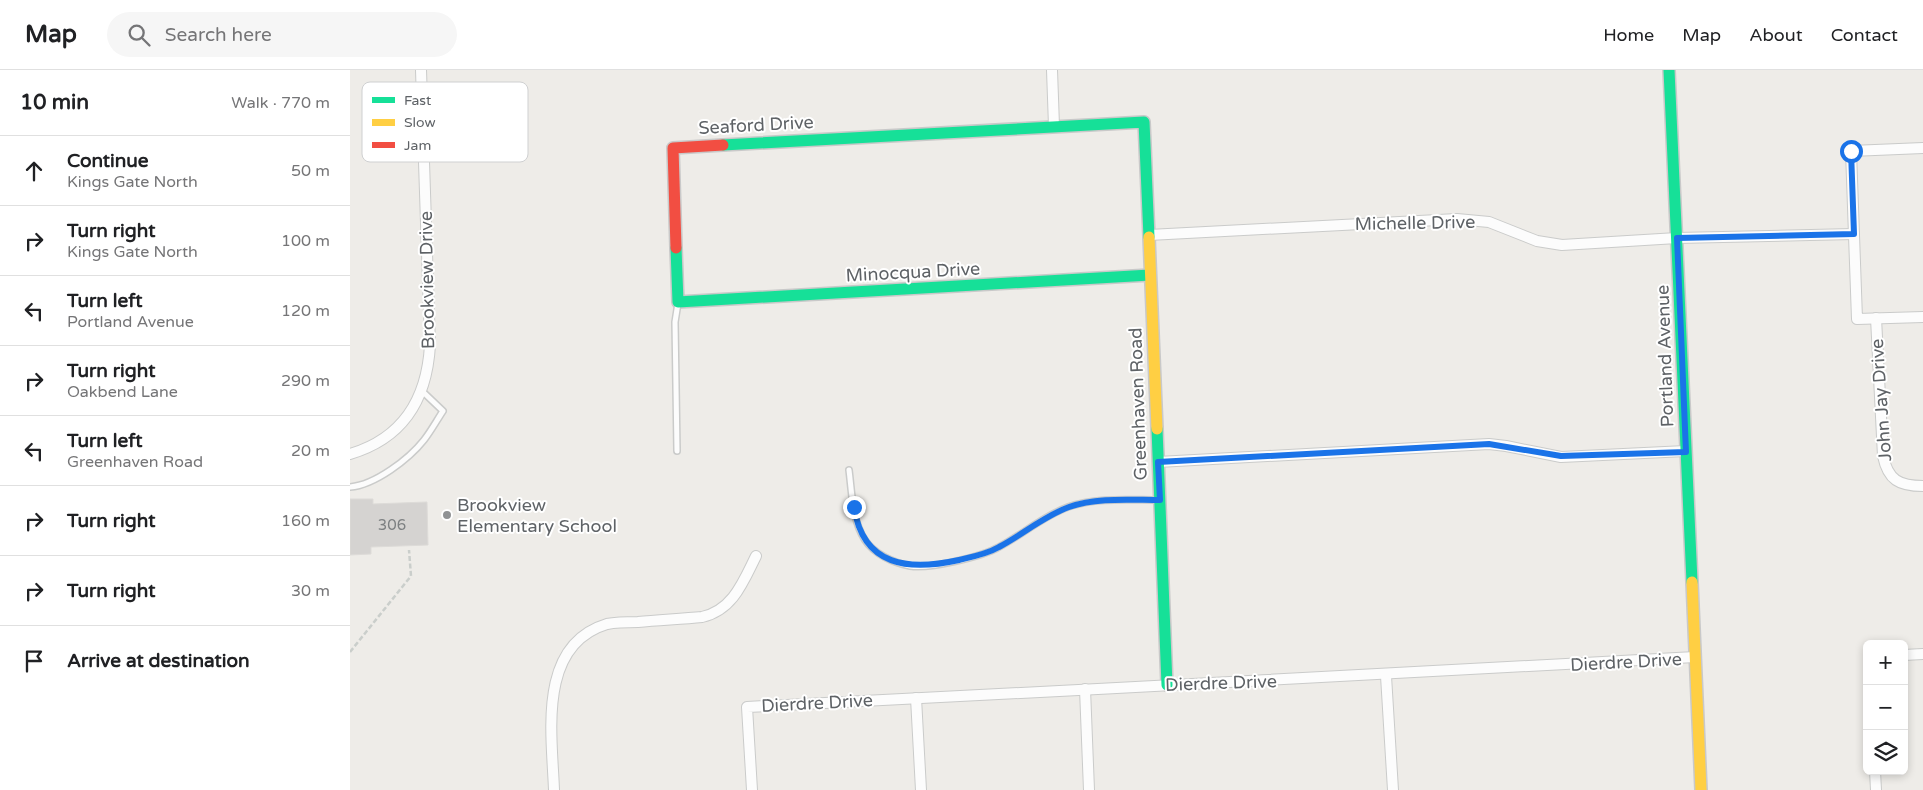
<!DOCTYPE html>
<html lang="en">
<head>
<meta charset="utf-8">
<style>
  body { margin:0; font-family:"Varela Round",sans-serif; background:#f6f6f6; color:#202124 }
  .controls { position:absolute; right:15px; bottom:15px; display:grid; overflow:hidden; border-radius:8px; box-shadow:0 2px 8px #0003 }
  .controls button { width:45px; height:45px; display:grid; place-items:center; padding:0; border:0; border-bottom:1px solid #e0e0e0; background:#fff; color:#202124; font:25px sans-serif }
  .stop { position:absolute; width:15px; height:15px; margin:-11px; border:4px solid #1a73e8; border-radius:50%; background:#fff }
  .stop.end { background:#1a73e8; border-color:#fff; box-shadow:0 1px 5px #0008 }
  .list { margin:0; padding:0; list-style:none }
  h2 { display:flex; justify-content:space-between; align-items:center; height:65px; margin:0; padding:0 20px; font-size:21px }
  h2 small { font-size:16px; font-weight:400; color:#757577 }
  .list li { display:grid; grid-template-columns:32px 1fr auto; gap:15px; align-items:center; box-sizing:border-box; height:70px; padding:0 20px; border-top:1px solid #e0e0e0 }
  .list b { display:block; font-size:19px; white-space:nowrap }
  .list p { margin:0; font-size:16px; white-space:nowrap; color:#757577 }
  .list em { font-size:16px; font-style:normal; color:#757577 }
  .icon { flex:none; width:28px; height:28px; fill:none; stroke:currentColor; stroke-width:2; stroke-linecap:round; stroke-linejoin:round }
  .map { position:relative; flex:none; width:1573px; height:720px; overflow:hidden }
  header { display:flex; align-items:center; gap:30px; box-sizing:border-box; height:70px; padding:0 25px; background:#fff; border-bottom:1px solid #e0e0e0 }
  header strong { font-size:24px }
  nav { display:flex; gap:28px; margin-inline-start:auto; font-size:18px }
  .search { width:350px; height:45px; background:#f6f6f6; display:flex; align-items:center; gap:12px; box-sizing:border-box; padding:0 18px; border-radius:28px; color:#757577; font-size:19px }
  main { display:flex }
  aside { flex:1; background:#fff }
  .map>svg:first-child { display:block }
  .building { fill:#d5d3d1; stroke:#dddbd8 }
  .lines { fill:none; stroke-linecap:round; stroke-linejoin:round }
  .lane-casing { stroke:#cacbca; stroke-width:8 }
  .street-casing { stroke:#cacbca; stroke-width:12 }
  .fast-casing { stroke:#c9c9c9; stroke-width:14 }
  .slow-casing { stroke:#c9c9c9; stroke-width:14 }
  .jam-casing { stroke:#c9c9c9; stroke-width:14 }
  .path { stroke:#cacecb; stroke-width:2.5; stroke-dasharray:5 2.5; stroke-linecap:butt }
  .lane { stroke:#fcfcfc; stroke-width:5 }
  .street { stroke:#fcfcfc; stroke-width:10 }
  .fast { stroke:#16e098; stroke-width:11 }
  .slow { stroke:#ffcf43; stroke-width:11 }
  .jam { stroke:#f24e42; stroke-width:11 }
  .route { stroke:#1a73e8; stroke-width:6 }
  .poi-dot { fill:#909294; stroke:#fff; stroke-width:2 }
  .labels { text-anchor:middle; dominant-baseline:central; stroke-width:4; stroke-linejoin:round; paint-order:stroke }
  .number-label { font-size:15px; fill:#7d8082 }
  .street-label { font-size:18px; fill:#5e6266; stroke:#fff }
  .poi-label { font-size:18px; fill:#5e6266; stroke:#fff; text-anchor:start }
  .key { fill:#fff; stroke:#cfd0d1; stroke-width:1 }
  .key-label { font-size:14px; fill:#5e6266 }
</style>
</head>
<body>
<header>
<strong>Map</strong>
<div class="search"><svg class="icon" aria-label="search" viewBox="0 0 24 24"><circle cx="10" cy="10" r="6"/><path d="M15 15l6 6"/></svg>Search here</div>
<nav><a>Home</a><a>Map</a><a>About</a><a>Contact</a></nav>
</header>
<main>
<aside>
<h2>10 min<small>Walk · 770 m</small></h2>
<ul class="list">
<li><svg class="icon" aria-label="ahead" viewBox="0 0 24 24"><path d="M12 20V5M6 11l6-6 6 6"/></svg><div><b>Continue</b><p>Kings Gate North</p></div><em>50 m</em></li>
<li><svg class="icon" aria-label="right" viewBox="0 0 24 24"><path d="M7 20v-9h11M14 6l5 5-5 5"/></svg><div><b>Turn right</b><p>Kings Gate North</p></div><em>100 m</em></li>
<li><svg class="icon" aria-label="left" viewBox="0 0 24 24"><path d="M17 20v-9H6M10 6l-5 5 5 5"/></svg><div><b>Turn left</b><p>Portland Avenue</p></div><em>120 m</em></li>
<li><svg class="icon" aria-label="right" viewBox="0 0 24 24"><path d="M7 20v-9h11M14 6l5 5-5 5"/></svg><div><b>Turn right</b><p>Oakbend Lane</p></div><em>290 m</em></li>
<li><svg class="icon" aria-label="left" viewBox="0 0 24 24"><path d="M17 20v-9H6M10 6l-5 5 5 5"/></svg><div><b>Turn left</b><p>Greenhaven Road</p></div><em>20 m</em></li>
<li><svg class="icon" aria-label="right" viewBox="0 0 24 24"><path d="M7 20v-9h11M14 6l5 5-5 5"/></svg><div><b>Turn right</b></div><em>160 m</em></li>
<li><svg class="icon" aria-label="right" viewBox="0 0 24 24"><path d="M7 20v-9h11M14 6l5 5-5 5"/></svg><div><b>Turn right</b></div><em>30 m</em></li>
<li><svg class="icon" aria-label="arrive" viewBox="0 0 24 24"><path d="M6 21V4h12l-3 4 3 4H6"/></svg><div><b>Arrive at destination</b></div></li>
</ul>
</aside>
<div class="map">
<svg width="1573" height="720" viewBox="0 0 1573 720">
  <rect width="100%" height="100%" fill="#eeece8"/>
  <path class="building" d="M0 429H23V434L77 432 78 475 21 477V484L0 485Z"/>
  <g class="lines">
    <defs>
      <g id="lane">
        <path d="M327 381 325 252 328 233"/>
        <path d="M499 400C502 423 502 450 515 470 524 484 544 493 560 496 580 499 631 487 649 477 672 465 693 446 718 437 746 427 780 430 809 430"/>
        <path d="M0 417C25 415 59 389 74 370 81 361 87 350 93 341L72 321"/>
      </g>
      <g id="street">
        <path d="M702 0 704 56"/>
        <path d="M1573 78 1501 81 1507 249 1573 247"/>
        <path d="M799 165 1107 149 1139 152 1187 171 1212 175 1327 168 1504 164"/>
        <path d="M1526 248 1533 386C1538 410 1549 416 1573 416"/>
        <path d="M0 384C54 368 77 328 80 275L71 0"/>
        <path d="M808 392 1139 374 1156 376 1211 387 1336 381"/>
        <path d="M1554 585 1573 584"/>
        <path d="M1036 606 1043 720"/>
        <path d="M735 619 739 720"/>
        <path d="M566 628 571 720"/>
        <path d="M1525 701 1526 720"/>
        <path d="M204 720C202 664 187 575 257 554 267 552 278 552 288 552 309 550 331 549 352 547 383 540 393 512 406 486"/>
        <path d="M402 720 397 637C713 620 1029 606 1345 587"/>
      </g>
      <g id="fast">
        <path d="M1319 0 1342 512"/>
        <path d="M373 75 794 52 799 167"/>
        <path d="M326 178 328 232 800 205"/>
        <path d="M807 359 817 615"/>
      </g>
      <g id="slow">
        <path d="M799 167 807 359"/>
        <path d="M1342 512 1351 720"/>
      </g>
      <path id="jam" d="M326 178 323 78 373 75"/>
    </defs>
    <use href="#lane" class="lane-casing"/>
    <use href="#street" class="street-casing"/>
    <use href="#fast" class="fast-casing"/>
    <use href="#slow" class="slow-casing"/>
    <use href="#jam" class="jam-casing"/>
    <path class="path" d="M0 582 61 506 59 480"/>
    <use href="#lane" class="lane"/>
    <use href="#street" class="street"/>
    <use href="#fast" class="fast"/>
    <use href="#slow" class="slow"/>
    <use href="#jam" class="jam"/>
  </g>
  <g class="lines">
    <path class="route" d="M504 437C513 497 559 501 609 490 622 487 637 484 649 477 672 465 694 446 719 437 747 427 780 430 810 430L808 392 1139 374 1211 386 1336 382 1327 168 1504 164 1501 81"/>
  </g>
  <circle class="poi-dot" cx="97" cy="445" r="5"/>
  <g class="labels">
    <g class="number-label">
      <text x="42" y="455">306</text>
    </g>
    <g class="street-label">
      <text transform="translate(406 55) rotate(-3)">Seaford Drive</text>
      <text transform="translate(1065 153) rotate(-1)">Michelle Drive</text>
      <text transform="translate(563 202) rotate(-3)">Minocqua Drive</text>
      <text transform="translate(77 210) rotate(-91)">Brookview Drive</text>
      <text transform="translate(1315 286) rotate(-92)">Portland Avenue</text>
      <text transform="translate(1531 330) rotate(-94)">John Jay Drive</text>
      <text transform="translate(788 334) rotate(-92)">Greenhaven Road</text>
      <text transform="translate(1276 592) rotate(-3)">Dierdre Drive</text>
      <text transform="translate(871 613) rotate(-2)">Dierdre Drive</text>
      <text transform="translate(467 633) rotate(-3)">Dierdre Drive</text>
    </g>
    <g class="poi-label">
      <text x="107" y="435">Brookview<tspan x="107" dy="21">Elementary School</tspan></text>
    </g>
  </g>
  <rect x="12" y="12" width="166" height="80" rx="8" class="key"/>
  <rect x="22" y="27" width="23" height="6" fill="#16e098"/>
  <rect x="22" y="49" width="23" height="7" fill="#ffcf43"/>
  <rect x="22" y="72" width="23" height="6" fill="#f24e42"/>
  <g class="key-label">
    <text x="54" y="35">Fast</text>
    <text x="54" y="57">Slow</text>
    <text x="54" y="80">Jam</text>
  </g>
</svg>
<div class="controls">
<button>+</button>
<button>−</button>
<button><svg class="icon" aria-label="layers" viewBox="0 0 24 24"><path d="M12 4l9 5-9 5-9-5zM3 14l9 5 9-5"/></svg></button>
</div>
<div class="stop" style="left:1501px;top:81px"></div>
<div class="stop end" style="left:504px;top:437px"></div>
</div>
</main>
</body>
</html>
